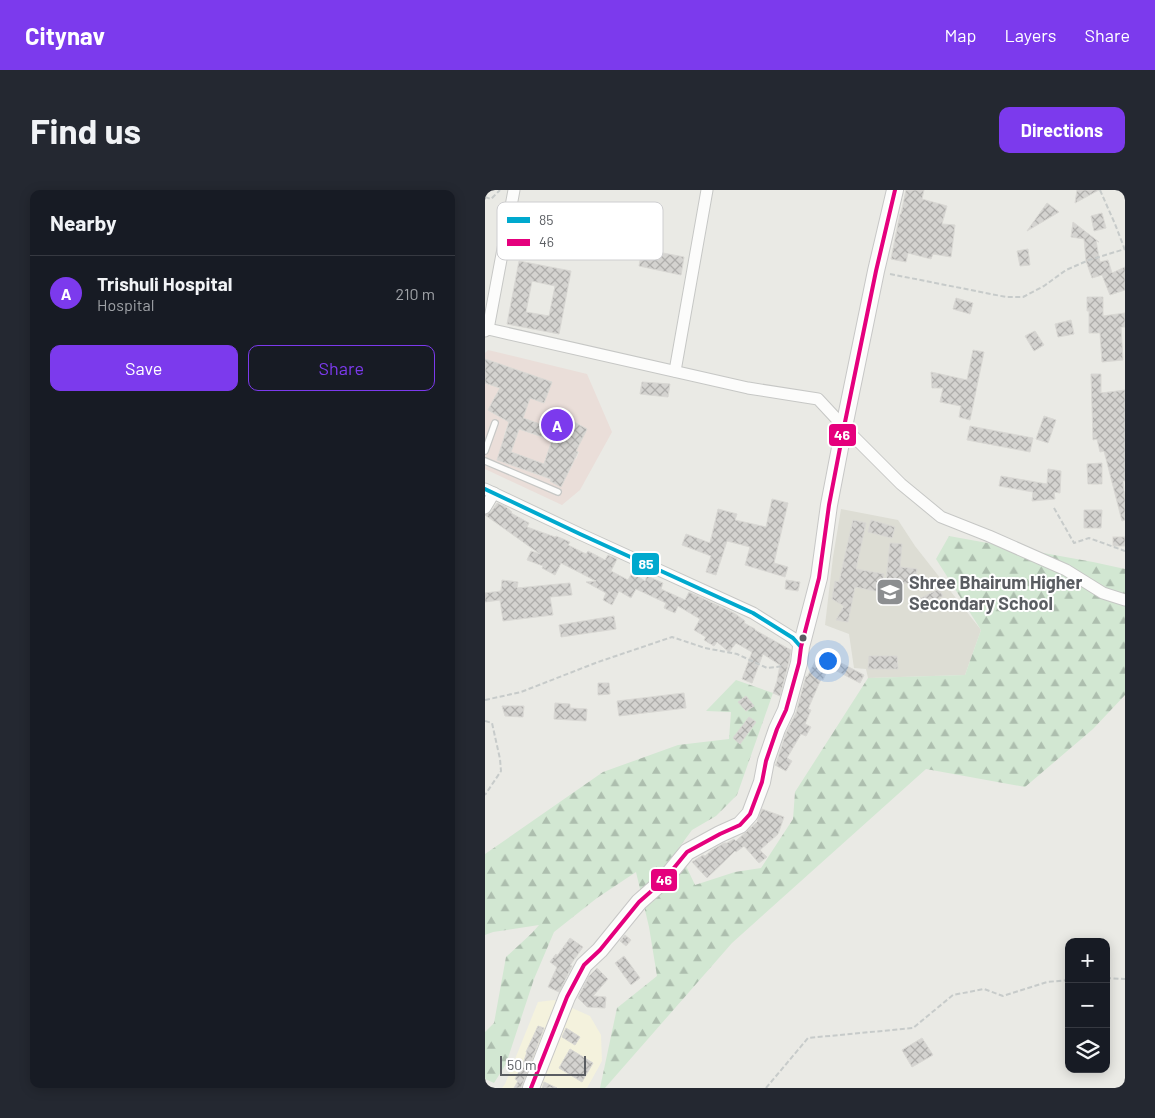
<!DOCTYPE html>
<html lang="en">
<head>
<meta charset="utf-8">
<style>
  body { margin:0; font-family:Barlow,sans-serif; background:#242831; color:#f1f3f6 }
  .controls { position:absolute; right:15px; bottom:15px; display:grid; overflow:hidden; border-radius:10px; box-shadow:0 2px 12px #0003 }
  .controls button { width:45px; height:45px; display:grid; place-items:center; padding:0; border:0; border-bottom:1px solid #363941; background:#171b24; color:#f1f3f6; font:25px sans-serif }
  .scale { position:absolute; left:15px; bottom:12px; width:86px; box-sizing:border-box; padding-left:5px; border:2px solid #5a5d62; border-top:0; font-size:14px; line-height:18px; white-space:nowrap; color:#5a5d62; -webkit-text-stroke:4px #fff; paint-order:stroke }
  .you { position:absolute; left:342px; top:470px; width:18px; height:18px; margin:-12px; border:4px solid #fff; border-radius:50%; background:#1a73e8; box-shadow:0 0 0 8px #1a73e833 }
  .badge { display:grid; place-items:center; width:32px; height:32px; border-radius:50%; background:#7c3aed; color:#fff; font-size:16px; font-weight:700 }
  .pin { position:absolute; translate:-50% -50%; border:2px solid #fff; box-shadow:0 1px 5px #0006 }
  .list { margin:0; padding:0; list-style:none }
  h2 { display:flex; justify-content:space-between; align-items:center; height:65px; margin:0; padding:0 20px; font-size:21px }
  h2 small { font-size:16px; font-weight:400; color:#9ea1a6 }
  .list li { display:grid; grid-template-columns:32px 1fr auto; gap:15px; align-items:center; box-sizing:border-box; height:75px; padding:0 20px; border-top:1px solid #363941 }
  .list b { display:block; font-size:19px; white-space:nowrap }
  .list p { margin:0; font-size:16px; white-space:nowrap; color:#9ea1a6 }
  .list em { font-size:16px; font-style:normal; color:#9ea1a6 }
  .actions { display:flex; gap:10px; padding:15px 20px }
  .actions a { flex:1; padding:11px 0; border:1px solid #7c3aed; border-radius:10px; text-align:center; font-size:18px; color:#7c3aed }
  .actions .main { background:#7c3aed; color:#fff }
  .icon { flex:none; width:28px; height:28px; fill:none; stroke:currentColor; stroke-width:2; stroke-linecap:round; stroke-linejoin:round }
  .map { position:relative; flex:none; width:640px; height:898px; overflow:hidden; border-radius:10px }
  header { display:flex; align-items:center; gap:30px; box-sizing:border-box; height:70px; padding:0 25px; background:#7c3aed; color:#fff }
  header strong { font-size:24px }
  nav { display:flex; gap:28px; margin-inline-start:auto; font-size:18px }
  .intro { display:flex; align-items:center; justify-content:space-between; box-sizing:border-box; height:120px; padding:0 30px }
  h1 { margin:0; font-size:35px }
  .button { padding:12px 22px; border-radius:10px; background:#7c3aed; color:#fff; font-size:18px; font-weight:700 }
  main { display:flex; gap:30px; padding:0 30px }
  aside { flex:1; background:#171b24; border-radius:10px; box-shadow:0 2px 12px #0003 }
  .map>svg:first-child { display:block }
  .commercial { fill:#f4f2dd }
  .education { fill:#ddddd4 }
  .medical { fill:#eaded9; fill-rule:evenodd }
  .forest { fill:url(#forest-firs) }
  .building { fill:url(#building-cross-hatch); stroke:#d9d8d4; fill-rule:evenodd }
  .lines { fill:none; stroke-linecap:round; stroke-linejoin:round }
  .lane-casing { stroke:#c6c7c5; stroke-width:8 }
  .street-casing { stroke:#c6c7c5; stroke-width:13 }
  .secondary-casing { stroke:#c7c7c6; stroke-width:18 }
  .path { stroke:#c7cbca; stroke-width:2; stroke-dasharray:5 2.5; stroke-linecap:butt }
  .lane { stroke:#fcfcfb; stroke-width:5.5 }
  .street { stroke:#fcfcfb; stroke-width:11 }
  .secondary { stroke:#fcfcfb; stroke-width:16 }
  .bus-1-casing { stroke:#fff; stroke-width:8 }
  .bus-2-casing { stroke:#fff; stroke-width:8 }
  .bus-1 { stroke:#00a9ce; stroke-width:4 }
  .bus-2 { stroke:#e5007d; stroke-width:4 }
  .bus-dot { fill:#5a5d62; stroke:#fff; stroke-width:2 }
  .labels { text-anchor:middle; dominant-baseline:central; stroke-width:4; stroke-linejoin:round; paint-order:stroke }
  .poi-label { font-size:18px; font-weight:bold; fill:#5a5d62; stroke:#fff; text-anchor:start }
  .key { fill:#fff; stroke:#ceced0; stroke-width:1 }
  .key-label { font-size:14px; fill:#5a5d62 }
  .line-badge { stroke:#fff; stroke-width:2 }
  .badge-label { font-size:14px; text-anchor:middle; font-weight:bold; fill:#fff }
</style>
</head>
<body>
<header>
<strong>Citynav</strong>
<nav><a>Map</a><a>Layers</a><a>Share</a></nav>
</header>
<div class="intro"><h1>Find us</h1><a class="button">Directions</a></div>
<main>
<aside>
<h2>Nearby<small></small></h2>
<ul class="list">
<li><span class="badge">A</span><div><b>Trishuli Hospital</b><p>Hospital</p></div><em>210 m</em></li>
</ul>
<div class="actions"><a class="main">Save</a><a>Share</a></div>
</aside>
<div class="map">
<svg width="640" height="898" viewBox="0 0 640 898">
  <defs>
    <pattern id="forest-firs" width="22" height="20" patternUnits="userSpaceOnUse" patternTransform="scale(1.25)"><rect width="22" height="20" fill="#d2e7d2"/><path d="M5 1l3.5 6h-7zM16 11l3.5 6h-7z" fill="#adbeae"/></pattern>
    <pattern id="building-cross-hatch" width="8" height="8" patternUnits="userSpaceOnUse" patternTransform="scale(1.25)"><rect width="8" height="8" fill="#d4d3d0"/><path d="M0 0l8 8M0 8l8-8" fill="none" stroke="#afaeac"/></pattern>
  </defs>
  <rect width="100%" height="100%" fill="#eaeae5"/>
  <path class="commercial" d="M69 810 105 826 116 845 117 871 102 898H17L20 894 53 812Z"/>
  <path class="education" d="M356 319 413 330 430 356 496 440 480 485 383 488 381 479 369 478 364 444 340 435 348 367Z"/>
  <path class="medical" d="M3 160 102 184 127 242 95 300 77 315 0 279V193L59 213 67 192 0 169V163ZM12 204 26 219 20 230 3 220ZM33 206 44 209 31 249 19 245ZM40 229 71 240 68 251 36 240ZM78 241 83 243 91 261 94 262 91 269 75 261 73 251ZM20 247 30 250 26 262 59 274 64 260 65 289 12 270ZM76 268 88 274 76 296 65 291Z"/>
  <path class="forest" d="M464 346 608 372 640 379V505L608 539 540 597 441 579 247 753 120 898H115L132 818 172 786 164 737 151 682 112 708 69 742 49 789 21 874 9 893 0 889V842L9 833 21 767 47 743 54 735 8 742 0 745V664L118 582 193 555 244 549 246 522 221 521 251 490 288 503 252 605 231 626 207 640 193 659 210 695 250 682 276 678 308 629 310 602 383 488 480 485 496 440 451 369Z"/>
  <g class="building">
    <path d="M421 0H439L437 9 462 16 457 34 470 35 466 67 448 64 446 69 423 63 421 72 406 69 415 24H416Z"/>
    <path d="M592 0H614L590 13Z"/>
    <path d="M562 13 574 22 542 41Z"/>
    <path d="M617 23 621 38 609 41 606 26Z"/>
    <path d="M588 32 614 52 611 51 615 72 623 70 627 83 640 77V100L625 105 617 85 607 88 601 71 599 49 586 47Z"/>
    <path d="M157 59 199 67 196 85 154 76Z"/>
    <path d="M543 59 545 75 535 76 532 61Z"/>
    <path d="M34 71 86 81 74 144 22 134ZM47 91 70 96 64 126 41 122Z"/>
    <path d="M602 107H618V126L640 123V137H636L638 170 617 172 615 143H604V121H602Z"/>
    <path d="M471 108 488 113 485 124 468 119Z"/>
    <path d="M586 130 589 144 573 147 570 134Z"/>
    <path d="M550 141 559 155 549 161 540 146Z"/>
    <path d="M488 160 499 162 485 230 474 227 476 216 455 212 458 198H447L446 182 482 190Z"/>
    <path d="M0 169 67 192 59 213 45 208 38 228 77 242 78 241 83 243 89 232 102 239 91 261 93 262 76 297 65 291 66 289 12 270 24 232 3 220 15 198 0 193ZM34 239 67 250 59 274 26 262Z"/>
    <path d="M606 184H616V203L640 200V291H638L640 310V330L637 331 619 261 615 262 612 249 608 250Z"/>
    <path d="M157 192 185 194 183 207 155 204Z"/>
    <path d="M559 226 571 230 563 253 551 249Z"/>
    <path d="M485 236 548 248 545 262 482 250Z"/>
    <path d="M617 273V294H603L602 274Z"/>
    <path d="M563 279 576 281 575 303 569 302 570 309 547 311 548 302 514 296 516 286 562 294Z"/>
    <path d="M287 309 303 313 289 373 303 377 300 387 260 375 265 357 242 351 231 385 221 382 226 366 197 355 201 344 225 353 233 319 252 324 250 330 281 337Z"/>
    <path d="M12 313 21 317 27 322 26 323 44 333 42 337 70 347 71 346 85 352 83 355 101 364 103 361 120 370 123 365 132 369 126 381 143 390 147 383 160 391 162 386 178 393 176 399 200 410 204 402 249 423 260 431 259 433 270 439V440L304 459 306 460 304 471 295 506 288 503 292 491 295 475 278 464 267 493 257 489 267 462 251 453 244 462 232 452 229 456 219 450 221 447 209 440 215 429 193 416 190 423 179 418 181 413 151 399 146 408 134 401 127 415 118 410 121 403 101 392 111 391 76 373 70 385 57 378 58 376 42 370 46 361 55 364 0 325 6 322Z"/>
    <path d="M599 320H617L616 338H599Z"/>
    <path d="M368 330 381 333 371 379 399 384 395 402 370 397 363 432 351 430 359 416 347 409 350 391 354 392Z"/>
    <path d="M386 330 410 337 407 348 383 342Z"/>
    <rect x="628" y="347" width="12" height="9"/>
    <path d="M405 353 417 354 415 377 432 379 430 394 401 392Z"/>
    <path d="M17 390 33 392 32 398 85 393 87 405 65 407 68 425 18 431 15 410 0 412V403L16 401Z"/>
    <path d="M301 390 315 392 313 401 300 399Z"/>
    <path d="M454 399 458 406 442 415 444 418 436 423 430 411Z"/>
    <path d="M129 426 131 439 76 447 74 435Z"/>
    <path d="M335 462 379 485 375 493 348 479 346 483 342 481 338 490 336 489 323 519 326 520 320 534 326 537 321 546 316 544 302 568 307 571 301 581 290 575 291 574 301 543 311 523 321 486 322 487Z"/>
    <path d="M384 466H412L413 479H383Z"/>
    <path d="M113 493H124L125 504 113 505Z"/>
    <path d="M199 503 201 518 134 526 132 511Z"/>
    <path d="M261 506 269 516 261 521 253 512Z"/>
    <path d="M70 513 85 514V518L102 519 101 531 69 529Z"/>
    <path d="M17 516H39L38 527 20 526Z"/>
    <path d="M264 527 271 532 255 554 248 548Z"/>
    <path d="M277 619 299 627 293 644 275 660 282 667 274 673 259 656 251 662 250 661 222 688 207 672 218 665 220 666 227 660 239 653H242L249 649 251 651 272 632Z"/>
    <path d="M140 745 146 750 141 756 135 751Z"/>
    <path d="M85 748 98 757 85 775 87 776 74 802 63 797 72 777 65 772 71 764 72 766Z"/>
    <path d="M139 766 155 788 146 795 130 773Z"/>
    <path d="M112 778 123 789 108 806 121 807 120 818 102 817 93 808 104 786Z"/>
    <path d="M53 836 59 838 36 898H29L33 891 30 889 38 874 42 862H41Z"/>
    <path d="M81 838 95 847 90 855 77 847Z"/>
    <path d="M437 848 448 865 427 877 417 860Z"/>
    <path d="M85 859 108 873 97 892 74 878Z"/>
    <path d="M59 892 72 898H57Z"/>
  </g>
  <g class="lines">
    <defs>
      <g id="lane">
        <path d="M0 261 10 233"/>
        <path d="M0 271 73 302"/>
      </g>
      <g id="street">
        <path d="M3 139 29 0"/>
        <path d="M0 141 3 139 263 198 333 209 359 237 416 294 456 327 504 346 581 380 618 403 640 410"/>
        <path d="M190 181 222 0"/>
        <path d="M0 299 95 344 268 423 308 448 316 457"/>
        <path d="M0 318 9 303"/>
      </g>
      <path id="secondary" d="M46 898 82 807 99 775 115 760 154 712 179 690 202 662 235 644 255 635 265 624 277 592 281 571 292 539 301 520 314 473 316 457 334 388 344 315 359 237 391 81 410 0"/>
    </defs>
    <use href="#lane" class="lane-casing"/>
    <use href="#street" class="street-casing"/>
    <use href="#secondary" class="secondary-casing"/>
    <g class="path">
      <path d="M615 0 630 34 640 60"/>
      <path d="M0 7 6 9 15 0"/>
      <path d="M405 84 521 107H538L559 96 581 80 604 70 640 59"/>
      <path d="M569 318 589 353 604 348 640 361"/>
      <path d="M0 510 36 502 113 472 187 447 220 458 252 464 282 478 299 476"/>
      <path d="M0 531 7 533 15 569 16 581 0 605"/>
      <path d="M621 788 640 789"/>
      <path d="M281 898 323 848 428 838 468 805 499 799 518 806 562 792 584 790"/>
    </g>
    <use href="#lane" class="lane"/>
    <use href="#street" class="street"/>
    <use href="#secondary" class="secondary"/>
    <defs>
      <path id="bus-1" d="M0 299 95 344 268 423 308 448 316 457"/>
      <path id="bus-2" d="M46 898 82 807 99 775 115 760 154 712 179 690 202 662 235 644 255 635 265 624 277 592 281 571 292 539 301 520 314 473 316 457 334 388 344 315 359 237 391 81 410 0"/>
    </defs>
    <use href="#bus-1" class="bus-1-casing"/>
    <use href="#bus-2" class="bus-2-casing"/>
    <use href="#bus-1" class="bus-1"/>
    <use href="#bus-2" class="bus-2"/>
  </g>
  <defs>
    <symbol id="school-square" viewBox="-11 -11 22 22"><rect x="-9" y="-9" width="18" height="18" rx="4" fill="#8c8e90" stroke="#fff"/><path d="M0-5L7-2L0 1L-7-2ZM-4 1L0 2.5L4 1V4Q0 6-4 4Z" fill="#fff"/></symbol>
  </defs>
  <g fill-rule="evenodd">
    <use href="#school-square" x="389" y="386" width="32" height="32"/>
  </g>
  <circle class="bus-dot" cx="318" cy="448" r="4.5"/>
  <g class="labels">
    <g class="poi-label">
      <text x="424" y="392">Shree Bhairum Higher<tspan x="424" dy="21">Secondary School</tspan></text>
    </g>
  </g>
  <rect x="12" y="12" width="166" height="58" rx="8" class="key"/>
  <rect x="22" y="27" width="23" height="6" fill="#00a9ce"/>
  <rect x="22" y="49" width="23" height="7" fill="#e5007d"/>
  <g class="key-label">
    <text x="54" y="35">85</text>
    <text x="54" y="57">46</text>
  </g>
  <g class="line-badge">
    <rect x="343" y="233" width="29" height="24" rx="5" fill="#e5007d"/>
    <rect x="146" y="362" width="29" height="24" rx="5" fill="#00a9ce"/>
    <rect x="165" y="678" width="28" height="24" rx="5" fill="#e5007d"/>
  </g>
  <g class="badge-label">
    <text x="357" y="250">46</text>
    <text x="161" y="379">85</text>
    <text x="179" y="695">46</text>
  </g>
</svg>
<div class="controls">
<button>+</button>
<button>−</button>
<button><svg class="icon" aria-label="layers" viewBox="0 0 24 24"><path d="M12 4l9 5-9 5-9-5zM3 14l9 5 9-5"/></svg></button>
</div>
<div class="scale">50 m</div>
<div class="you"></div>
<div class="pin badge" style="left:72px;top:235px">A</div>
</div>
</main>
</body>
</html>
